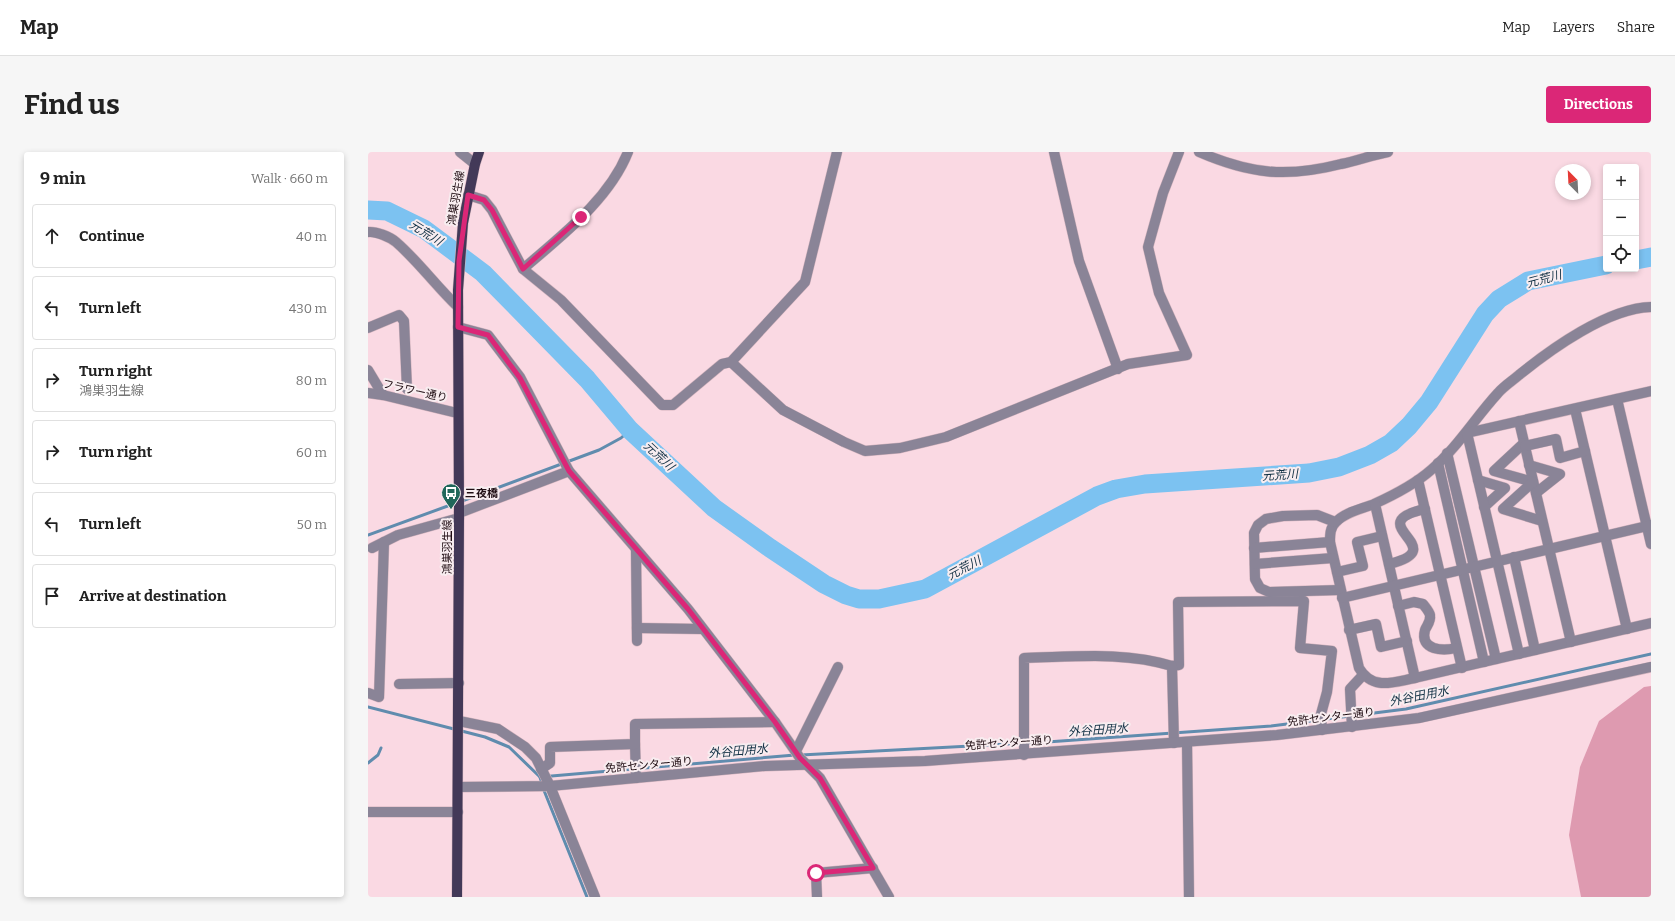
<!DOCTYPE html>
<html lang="en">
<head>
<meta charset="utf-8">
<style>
  body { margin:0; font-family:Bitter,"Noto Sans JP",serif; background:#f6f6f6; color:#222 }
  .controls { position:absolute; right:12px; top:12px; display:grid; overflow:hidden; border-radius:4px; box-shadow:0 2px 6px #0003 }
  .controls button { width:36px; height:36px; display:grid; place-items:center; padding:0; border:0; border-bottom:1px solid #e0e0e0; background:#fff; color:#222; font:20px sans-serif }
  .compass { position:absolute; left:1187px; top:12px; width:36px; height:36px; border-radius:50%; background:#fff; box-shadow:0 2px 6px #0003; rotate:336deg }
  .stop { position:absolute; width:12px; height:12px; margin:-9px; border:3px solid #db2777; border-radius:50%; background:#fff }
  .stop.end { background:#db2777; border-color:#fff; box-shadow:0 1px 4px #0008 }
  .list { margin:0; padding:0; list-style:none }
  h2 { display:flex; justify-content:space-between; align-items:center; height:52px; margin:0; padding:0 16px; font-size:17px }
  h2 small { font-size:13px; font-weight:400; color:#767676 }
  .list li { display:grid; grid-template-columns:26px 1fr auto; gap:12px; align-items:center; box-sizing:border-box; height:64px; margin:0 8px 8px; padding:0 8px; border:1px solid #e0e0e0; border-radius:4px }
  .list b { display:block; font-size:15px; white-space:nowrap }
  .list p { margin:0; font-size:13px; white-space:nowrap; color:#767676 }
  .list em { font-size:13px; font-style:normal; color:#767676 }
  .icon { flex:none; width:22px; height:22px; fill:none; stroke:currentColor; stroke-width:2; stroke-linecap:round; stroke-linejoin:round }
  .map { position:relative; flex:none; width:1283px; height:745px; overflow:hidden; border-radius:4px }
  header { display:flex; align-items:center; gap:24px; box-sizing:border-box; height:56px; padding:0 20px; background:#fff; border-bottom:1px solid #e0e0e0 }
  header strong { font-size:19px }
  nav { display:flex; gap:22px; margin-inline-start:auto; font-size:14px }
  .intro { display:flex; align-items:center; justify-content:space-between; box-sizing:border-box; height:96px; padding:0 24px }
  h1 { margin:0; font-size:28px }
  .button { padding:10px 18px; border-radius:4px; background:#db2777; color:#fff; font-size:14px; font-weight:700 }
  main { display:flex; gap:24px; padding:0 24px }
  aside { flex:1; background:#fff; border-radius:4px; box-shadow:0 2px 6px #0003 }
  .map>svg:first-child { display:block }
  .green { fill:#de9ab0 }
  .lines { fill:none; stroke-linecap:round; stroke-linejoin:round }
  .stream { stroke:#608cae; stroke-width:3 }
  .river { stroke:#7cc2f1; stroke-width:19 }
  .minor-casing { stroke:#d3b4be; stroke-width:11 }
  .major-casing { stroke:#d3b4be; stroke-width:11 }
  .minor { stroke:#8a8497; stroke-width:10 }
  .major { stroke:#433958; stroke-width:10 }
  .route { stroke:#db2777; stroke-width:5 }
  .labels { text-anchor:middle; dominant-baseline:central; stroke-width:4; stroke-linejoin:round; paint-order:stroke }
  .street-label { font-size:11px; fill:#1f0d13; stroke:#f8edf0 }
  .poi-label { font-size:11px; font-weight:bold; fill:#1f0d13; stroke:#f8edf0; text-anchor:start }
  .water-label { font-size:12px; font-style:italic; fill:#113044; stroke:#f8edf0 }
</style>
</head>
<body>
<header>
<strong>Map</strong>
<nav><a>Map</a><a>Layers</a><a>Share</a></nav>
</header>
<div class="intro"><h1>Find us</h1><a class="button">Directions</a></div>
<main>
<aside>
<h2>9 min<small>Walk · 660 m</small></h2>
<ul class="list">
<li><svg class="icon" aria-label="ahead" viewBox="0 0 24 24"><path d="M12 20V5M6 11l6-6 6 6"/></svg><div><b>Continue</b></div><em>40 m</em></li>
<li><svg class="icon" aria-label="left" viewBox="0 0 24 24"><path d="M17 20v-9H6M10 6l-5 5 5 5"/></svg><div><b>Turn left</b></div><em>430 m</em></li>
<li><svg class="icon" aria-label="right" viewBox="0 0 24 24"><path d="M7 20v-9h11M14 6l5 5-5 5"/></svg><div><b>Turn right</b><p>鴻巣羽生線</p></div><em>80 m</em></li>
<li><svg class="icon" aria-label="right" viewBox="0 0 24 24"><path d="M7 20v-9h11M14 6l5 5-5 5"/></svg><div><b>Turn right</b></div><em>60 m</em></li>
<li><svg class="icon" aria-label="left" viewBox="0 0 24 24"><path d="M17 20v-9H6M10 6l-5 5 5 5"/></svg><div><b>Turn left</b></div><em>50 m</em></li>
<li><svg class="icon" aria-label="arrive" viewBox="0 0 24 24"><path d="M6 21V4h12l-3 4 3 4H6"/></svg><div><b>Arrive at destination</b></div></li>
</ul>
</aside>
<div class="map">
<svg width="1283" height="745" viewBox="0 0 1283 745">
  <rect width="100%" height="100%" fill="#fad9e3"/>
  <path class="green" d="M1283 534V745H1213L1201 683 1212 615 1231 569 1276 535Z"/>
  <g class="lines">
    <g class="stream">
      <path d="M94 349 231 298 253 286 262 278"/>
      <path d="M0 383 88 351"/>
      <path d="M0 555 117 585 141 595 172 625 175 636 219 745"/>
      <path d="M433 603 679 590 903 574 1038 557 1283 502"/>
      <path d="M0 611 10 603 13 596"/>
      <path d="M172 625 427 603"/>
    </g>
    <g class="river">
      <path d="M0 58 19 59 56 77 115 121 219 227 262 278 346 356 402 396 456 432 478 443 491 447H511L557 437 729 344 748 337 777 332 941 321 971 315 1002 303 1023 291 1041 274 1061 250 1117 162 1131 147 1160 129 1238 113"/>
      <path d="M1268 108 1283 105"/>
    </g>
    <defs>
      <g id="minor">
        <path d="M92 0 107 12"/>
        <path d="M686 0 711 109 750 217"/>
        <path d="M831 0C882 22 918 26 973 12 989 9 1004 3 1020 0"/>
        <path d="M100 43 116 48 124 58 155 117 193 148 294 253H305L354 212 363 210 437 130 469 0"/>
        <path d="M0 80C8 79 22 85 28 90 50 109 68 134 90 155"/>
        <path d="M155 117C193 84 241 48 260 0"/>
        <path d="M1283 155C1240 156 1183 197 1151 223 1144 229 1136 234 1130 241 1107 266 1089 296 1063 318 1046 333 1026 343 1006 352 994 357 977 360 968 370 962 375 962 383 962 390L991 516C1005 539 1025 530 1047 526L1283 471"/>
        <path d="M90 175 120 183 152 225 201 319 320 457 407 570 432 606 452 626 521 745"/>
        <path d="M0 176 31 163 36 169 39 237"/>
        <path d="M363 210 415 258 476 290 497 299 532 296 578 285 760 212 819 203 791 141 780 95 795 41 811 0"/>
        <path d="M0 218 15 243"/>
        <path d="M0 241 15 243 89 261"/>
        <path d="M1249 247 1283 392"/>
        <path d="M1207 257 1259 477"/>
        <path d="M1151 269 1203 490"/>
        <path d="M1156 291 1126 319 1165 330"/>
        <path d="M1157 294 1188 287 1192 306 1217 299"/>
        <path d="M1079 301 1128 507"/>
        <path d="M1070 311 1116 510"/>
        <path d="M1161 313 1192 322 1168 341"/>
        <path d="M1050 328 1094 516"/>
        <path d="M1110 328 1137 336 1116 355"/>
        <path d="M1165 330 1135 357 1174 369"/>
        <path d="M1007 352 1047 526"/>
        <path d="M91 361 201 319"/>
        <path d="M967 370 949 363 915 364 898 367 890 373 886 381 887 427 892 436 901 440 972 438"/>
        <path d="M4 396 30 383 91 366"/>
        <path d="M886 396 962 390"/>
        <path d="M268 398 269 489"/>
        <path d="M1146 405 1167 498"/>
        <path d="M887 412 965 406"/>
        <path d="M1021 412C1087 396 990 372 1057 357"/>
        <path d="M969 420 995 414 989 390 1014 384"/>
        <path d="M974 446 1283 373"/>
        <path d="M1030 454 1046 450 1055 452C1058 456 1061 459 1062 463 1063 470 1059 473 1057 478 1051 499 1076 499 1088 496"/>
        <path d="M269 476 334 477"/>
        <path d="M981 478 1008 472 1013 495 1039 489"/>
        <path d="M1151 502 1099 281 1283 239"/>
        <path d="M804 514 811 513 810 450 936 449 932 496 964 499 959 540 953 562 954 578"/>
        <path d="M31 532 91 531"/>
        <path d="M0 541 11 545 16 390"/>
        <path d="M91 569 130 577 157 595 168 606 182 634 227 745"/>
        <path d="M984 575 982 537 995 523"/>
        <path d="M819 590 821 745"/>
        <path d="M267 592 268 626"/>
        <path d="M428 599 470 515"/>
        <path d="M656 603V506C705 505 756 499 804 514L806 591"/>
        <path d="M173 617 182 611V595L267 592V572L407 570"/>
        <path d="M90 635 182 634 397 614 557 609 909 583 1051 566 1283 515"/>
        <path d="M0 660H90"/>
        <path d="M449 745 448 721 505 716"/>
      </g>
      <path id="major" d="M89 745 91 361 90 138 95 71 107 12 111 0"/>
    </defs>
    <use href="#minor" class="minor-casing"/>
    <use href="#major" class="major-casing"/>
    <use href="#minor" class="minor"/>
    <use href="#major" class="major"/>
  </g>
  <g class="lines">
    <path class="route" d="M213 65 155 117 124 58 116 48 100 43 91 109 90 175 120 183 152 226 201 319 320 457 407 570 432 606 452 626 505 716 448 721"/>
  </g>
  <defs>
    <symbol id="bus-pin" viewBox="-11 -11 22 30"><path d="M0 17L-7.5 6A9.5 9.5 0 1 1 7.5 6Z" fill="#20675a" stroke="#f8edf0"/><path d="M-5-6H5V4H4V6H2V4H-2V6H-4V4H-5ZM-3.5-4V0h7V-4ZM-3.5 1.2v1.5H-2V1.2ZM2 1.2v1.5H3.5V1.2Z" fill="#fff"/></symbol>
  </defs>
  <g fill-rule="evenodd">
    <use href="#bus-pin" x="72" y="330" width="22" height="30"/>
  </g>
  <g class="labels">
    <g class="street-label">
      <text transform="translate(88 46) rotate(-80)">鴻巣羽生線</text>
      <text transform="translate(47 239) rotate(13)">フラワー通り</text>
      <text transform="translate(79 395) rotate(-90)">鴻巣羽生線</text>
      <text transform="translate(963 565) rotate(-7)">免許センター通り</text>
      <text transform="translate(641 591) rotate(-4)">免許センター通り</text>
      <text transform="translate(281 613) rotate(-5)">免許センター通り</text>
    </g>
    <g class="poi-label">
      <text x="97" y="341">三夜橋</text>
    </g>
    <g class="water-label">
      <text transform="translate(58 81) rotate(32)">元荒川</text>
      <text transform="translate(1176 127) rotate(-15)">元荒川</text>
      <text transform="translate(291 304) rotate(43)">元荒川</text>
      <text transform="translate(912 323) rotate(-4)">元荒川</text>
      <text transform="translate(596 416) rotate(-28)">元荒川</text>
      <text transform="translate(1051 544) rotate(-11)">外谷田用水</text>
      <text transform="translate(730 578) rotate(-4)">外谷田用水</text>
      <text transform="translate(370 599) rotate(-5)">外谷田用水</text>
    </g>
  </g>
</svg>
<div class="controls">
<button>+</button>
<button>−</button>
<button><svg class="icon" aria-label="locate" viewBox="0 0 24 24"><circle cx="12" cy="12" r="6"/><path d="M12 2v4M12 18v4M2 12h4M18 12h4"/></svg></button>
</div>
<svg class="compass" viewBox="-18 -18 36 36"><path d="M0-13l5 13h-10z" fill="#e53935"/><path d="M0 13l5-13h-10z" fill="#767676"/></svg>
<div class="stop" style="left:448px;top:721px"></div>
<div class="stop end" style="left:213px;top:65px"></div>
</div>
</main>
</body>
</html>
